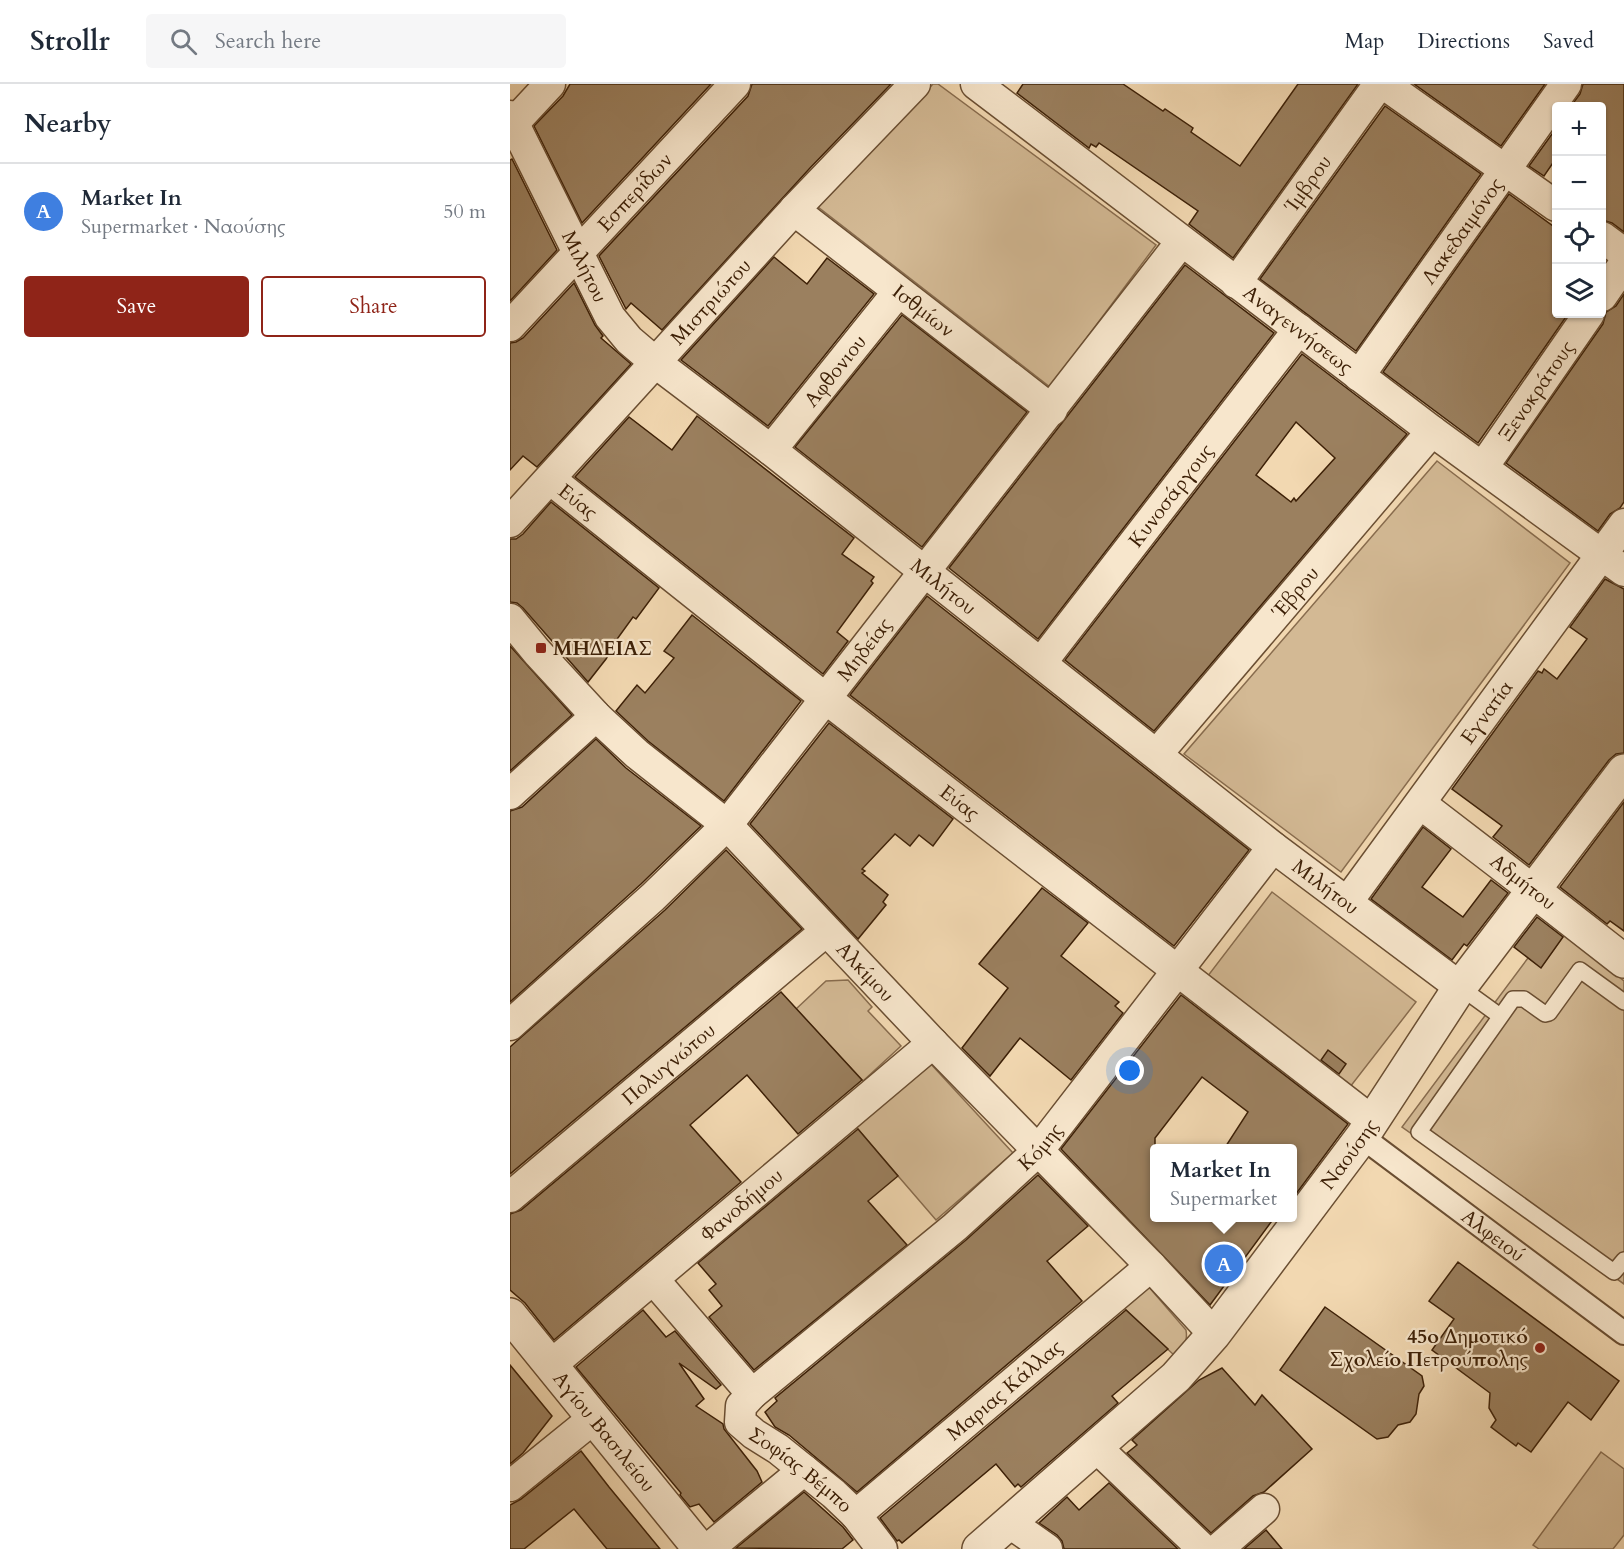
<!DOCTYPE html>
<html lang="en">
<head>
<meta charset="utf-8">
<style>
  body { margin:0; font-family:Cardo,serif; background:#f6f6f7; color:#1f2937 }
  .controls { position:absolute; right:18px; top:18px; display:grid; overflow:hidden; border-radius:6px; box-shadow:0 2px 4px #0004 }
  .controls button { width:54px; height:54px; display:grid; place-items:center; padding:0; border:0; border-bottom:2px solid #e0e1e3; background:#fff; color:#1f2937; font:30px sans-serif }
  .you { position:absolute; left:620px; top:987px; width:21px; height:21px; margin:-15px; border:4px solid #fff; border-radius:50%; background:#1a73e8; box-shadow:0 0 0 9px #1a73e833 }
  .badge { display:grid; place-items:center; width:39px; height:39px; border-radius:50%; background:#8f2418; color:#fff; font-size:20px; font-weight:700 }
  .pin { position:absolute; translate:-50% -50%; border:3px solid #fff; box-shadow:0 2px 6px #0006 }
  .popup { position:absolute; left:640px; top:1060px; width:147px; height:78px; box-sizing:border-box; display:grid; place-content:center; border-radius:6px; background:#fff; filter:drop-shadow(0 2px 4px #0005); font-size:20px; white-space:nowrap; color:#747a83 }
  .popup b { font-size:22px; color:#1f2937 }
  .popup::after { content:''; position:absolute; left:50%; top:100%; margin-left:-12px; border:12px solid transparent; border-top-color:#fff }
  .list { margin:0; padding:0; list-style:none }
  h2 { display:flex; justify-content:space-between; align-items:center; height:78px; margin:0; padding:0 24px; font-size:26px }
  h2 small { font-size:20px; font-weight:400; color:#747a83 }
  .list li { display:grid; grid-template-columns:39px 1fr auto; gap:18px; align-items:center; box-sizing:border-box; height:96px; padding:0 24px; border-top:2px solid #e0e1e3 }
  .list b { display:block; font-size:22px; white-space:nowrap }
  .list p { margin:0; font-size:20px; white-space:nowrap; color:#747a83 }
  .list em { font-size:20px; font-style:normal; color:#747a83 }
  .actions { display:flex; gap:12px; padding:18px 24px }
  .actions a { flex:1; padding:14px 0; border:2px solid #8f2418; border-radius:6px; text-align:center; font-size:21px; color:#8f2418 }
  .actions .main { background:#8f2418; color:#fff }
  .icon { flex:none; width:33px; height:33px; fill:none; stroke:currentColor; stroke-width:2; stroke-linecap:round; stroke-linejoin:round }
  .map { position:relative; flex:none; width:1114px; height:1465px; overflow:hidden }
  header { display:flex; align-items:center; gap:36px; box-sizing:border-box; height:84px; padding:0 30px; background:#fff; border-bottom:2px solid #e0e1e3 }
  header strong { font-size:28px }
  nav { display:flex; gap:33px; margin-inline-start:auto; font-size:21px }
  .search { width:420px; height:54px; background:#f6f6f7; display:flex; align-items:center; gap:15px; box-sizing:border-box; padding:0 21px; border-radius:6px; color:#747a83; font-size:22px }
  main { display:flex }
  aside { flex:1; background:#fff }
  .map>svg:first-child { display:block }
  .green { fill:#d3b994; stroke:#886c4e; stroke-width:1.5 }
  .building { fill:#9b805f; stroke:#3d2007; stroke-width:1.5; fill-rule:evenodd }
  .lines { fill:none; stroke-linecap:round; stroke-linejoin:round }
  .service-casing { stroke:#6a4e32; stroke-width:18 }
  .pedestrian-casing { stroke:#6a4e32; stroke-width:26 }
  .minor-casing { stroke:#6a4e32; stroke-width:33 }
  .tertiary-casing { stroke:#6a4e32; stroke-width:36 }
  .service { stroke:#f7e6cc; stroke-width:15 }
  .pedestrian { stroke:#f7e6cc; stroke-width:22 }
  .minor { stroke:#f7e6cc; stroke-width:30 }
  .tertiary { stroke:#f7e6cc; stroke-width:33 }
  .poi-dot { fill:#8f2418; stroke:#f7e6cc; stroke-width:2 }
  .labels { text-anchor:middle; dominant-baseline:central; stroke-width:4.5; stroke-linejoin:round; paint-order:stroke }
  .street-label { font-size:20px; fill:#3d2007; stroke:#f7e6cc }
  .poi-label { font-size:20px; font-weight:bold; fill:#3d2007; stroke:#f7e6cc; text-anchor:start }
</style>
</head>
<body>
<header>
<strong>Strollr</strong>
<div class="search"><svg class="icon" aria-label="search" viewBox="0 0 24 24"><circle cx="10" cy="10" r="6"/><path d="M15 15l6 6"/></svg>Search here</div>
<nav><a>Map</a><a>Directions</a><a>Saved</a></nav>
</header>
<main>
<aside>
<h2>Nearby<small></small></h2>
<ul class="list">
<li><span class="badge" style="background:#3f7fe0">A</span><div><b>Market In</b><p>Supermarket · Ναούσης</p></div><em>50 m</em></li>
</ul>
<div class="actions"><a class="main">Save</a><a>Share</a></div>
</aside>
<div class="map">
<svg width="1114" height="1465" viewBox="0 0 1114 1465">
  <rect width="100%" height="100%" fill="#f2d8b1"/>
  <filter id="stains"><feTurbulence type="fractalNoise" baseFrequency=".00333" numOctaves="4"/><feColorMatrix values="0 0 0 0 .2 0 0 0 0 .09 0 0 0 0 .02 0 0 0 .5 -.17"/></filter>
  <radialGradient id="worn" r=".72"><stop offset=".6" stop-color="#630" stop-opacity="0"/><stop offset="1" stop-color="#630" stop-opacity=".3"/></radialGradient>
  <g class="green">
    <path d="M423 0H428L646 161 540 303 308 123Z"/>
    <path d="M927 377 1060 479 831 788 674 670Z"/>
    <path d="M762 808 906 918 840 1003 697 893Z"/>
    <path d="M1055 850 1114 897V1200L892 1043 1018 874 1031 883Z"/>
    <path d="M338 896 362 923 358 927 391 962 353 997 286 925 316 897Z"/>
    <path d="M419 978 503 1069 426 1136 345 1042Z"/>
    <path d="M638 1202 676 1246C678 1258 674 1263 666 1273L613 1223Z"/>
    <path d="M1091 1368 1114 1385V1451L1103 1465H1029L1023 1461Z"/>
  </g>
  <g class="building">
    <path d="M60 0H201L72 139 24 42 53 12Z"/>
    <path d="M242 0H381L300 84 152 246 121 219 116 225 89 172 238 12Z"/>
    <path d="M513 0H613L653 27 655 25 683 44 681 48 730 82 788 0H848L723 174 679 140 688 127 589 59 586 63 581 60 579 64 507 9Z"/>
    <path d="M904 0H1035L991 62Z"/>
    <path d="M1073 0H1114V148L1102 139 1092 136V22H1061L1070 10Z"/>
    <path d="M875 22 971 90 846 267 750 195Z"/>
    <path d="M1047 43V73L1034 92 1019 82Z"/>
    <path d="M2 75 47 166 0 217V76Z"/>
    <path d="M999 110 1047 145V230H1058L968 359 873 288Z"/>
    <path d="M264 173 297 200 317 174 364 210 258 342 171 276Z"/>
    <path d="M675 181 764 249 528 555 439 484Z"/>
    <path d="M64 199 85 241 93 252 91 254 121 280 27 383 13 372 0 386V259L6 258 13 254Z"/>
    <path d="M1114 210V418L1110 424 1100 430 1088 447 996 379 1093 240 1096 228 1106 222Z"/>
    <path d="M392 231 517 328 412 463 285 363Z"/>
    <path d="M792 270 897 350 644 647 555 576ZM786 338 825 374 786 417 784 414 781 418 746 391Z"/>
    <path d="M187 332 344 454 332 470 364 493 361 497 363 499 327 548 338 557 313 590 65 393 119 333 162 366Z"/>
    <path d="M41 418 149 504 126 535 123 533 97 569 99 570 96 575 78 598 13 524 7 519 0 518V455H6L13 450Z"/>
    <path d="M1095 495 1114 505V669L1106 670 1099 676 1019 781 983 753 992 742 942 705 1028 587 1032 589 1034 585 1047 595 1077 555 1060 543Z"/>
    <path d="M417 512 739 766 664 862 340 611Z"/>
    <path d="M182 531 291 617 214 717 138 657 106 627 127 601 135 609 164 574 154 567Z"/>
    <path d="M0 562 62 631 0 687Z"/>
    <path d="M319 639 443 735 423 762 409 751 400 762 385 750 352 785 355 787 352 789 378 811 373 818 376 821 348 855 240 740Z"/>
    <path d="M86 655 116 684 191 742 131 800 0 918V727L12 723Z"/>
    <path d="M1114 718V847L1100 837 1097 840 1050 803Z"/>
    <path d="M913 743 941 765 912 803 953 833 981 796 998 809 957 862 954 860 942 876 861 815Z"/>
    <path d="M216 766 292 845 0 1090V963L155 826Z"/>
    <path d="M532 804 578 839 551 872 609 918 605 922 613 929 561 996 510 954 480 992 452 964 498 904 469 880Z"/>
    <path d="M1027 833 1053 853 1031 884 1004 863Z"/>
    <path d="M271 908 352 996 288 1050 237 991 180 1041 231 1098 44 1256 15 1219 0 1206V1130L11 1126Z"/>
    <path d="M671 911 838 1040 783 1114V1065H714L738 1028 692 993 645 1054V1134H764L700 1221 551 1065Z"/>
    <path d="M818 966 836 980 829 990 811 976Z"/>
    <path d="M348 1045 388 1092 358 1117 397 1161 244 1286 199 1233 212 1222 199 1206 206 1200 188 1179Z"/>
    <path d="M528 1091 578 1142 537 1177 572 1217 347 1408 279 1351 265 1343 255 1328 267 1317 265 1314 456 1156Z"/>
    <path d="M948 1178 1109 1297 1081 1336 1058 1318 1021 1368 1008 1359 1006 1362 981 1343 986 1336 979 1324 980 1309 922 1266 944 1235 919 1217Z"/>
    <path d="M815 1223 912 1292 914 1302 909 1310 906 1330 900 1338 888 1341 878 1353 867 1355 770 1286Z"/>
    <path d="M133 1226 156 1253 165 1247 211 1301 206 1305 169 1279 194 1315 186 1322 213 1340 214 1345 247 1387 252 1398 204 1438 189 1420 180 1423 170 1411 171 1409 66 1283Z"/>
    <path d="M616 1226 658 1265 602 1312 608 1319 511 1403 508 1400 505 1403 486 1380 392 1459 389 1456 387 1457 370 1434Z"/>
    <path d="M0 1281 42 1332 13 1369 0 1380Z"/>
    <path d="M712 1284 745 1321 752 1311 802 1365 754 1408 743 1412 701 1449 617 1369 627 1361 622 1356 689 1296Z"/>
    <path d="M71 1367 99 1403 150 1465H97L64 1425 14 1465H0V1421L11 1415Z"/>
    <path d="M599 1399 668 1465H554L552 1457 547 1451 529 1439 557 1413 569 1426Z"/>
    <path d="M294 1408 333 1443 343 1456 332 1465 226 1464Z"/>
    <path d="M756 1446 772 1465H734Z"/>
  </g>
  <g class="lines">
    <defs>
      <g id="service">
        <path d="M950 903 990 932"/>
        <path d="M1114 918 1070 886 1039 929 1035 930 1014 915H1003L909 1048 1104 1188 1114 1176"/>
      </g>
      <g id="pedestrian">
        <path id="s1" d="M852 1053 1114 1249"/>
      </g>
      <g id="minor">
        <path id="s2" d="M466 0 922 347 1114 487"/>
        <path d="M874 0 1046 122"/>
        <path id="s3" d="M0 32 100 233 119 256 146 279 261 366 763 763 950 903"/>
        <path d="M0 43 40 0"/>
        <path id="s4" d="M284 126 542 326"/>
        <path d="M1092 153 1114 169"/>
        <path id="s5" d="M726 199 869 0"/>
        <path d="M1092 212 1114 180"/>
        <path id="s6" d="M0 242 225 0"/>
        <path id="s7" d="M849 292 1056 0"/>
        <path id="s8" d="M261 366 388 208"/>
        <path id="s9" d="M973 383 1079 230"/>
        <path id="s10" d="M40 395 315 614 862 1037"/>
        <path id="s11" d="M0 438 284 126 405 0"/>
        <path id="s12" d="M0 535 27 568 86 632 127 670 217 741 423 959 641 1182 704 1250"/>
        <path id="s13" d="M531 579 789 245"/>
        <path id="s14" d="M647 670 922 347"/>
        <path d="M0 710 86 632"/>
        <path d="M911 720 1023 806"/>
        <path id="s15" d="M838 817 1114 440"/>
        <path id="s16" d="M0 941 143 813 217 741 671 158"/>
        <path id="s17" d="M0 1113 316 847"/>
        <path id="s18" d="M144 1196 242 1310 231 1322 230 1338 244 1350 268 1365 324 1410 346 1431 372 1465"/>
        <path id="s19" d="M41 1281 423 959"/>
        <path id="s20" d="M242 1310 445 1143 528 1067 763 763"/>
        <path d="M587 1364 693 1465"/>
        <path d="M0 1402 84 1334"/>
        <path id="s21" d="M346 1431 641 1182"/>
        <path d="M500 1439 537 1465"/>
        <path d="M198 1465 294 1386"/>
        <path d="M708 1465 754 1425"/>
      </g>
      <g id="tertiary">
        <path d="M1023 806 1114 877"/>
        <path id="s22" d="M0 1231 190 1465"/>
        <path id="s23" d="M469 1465 666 1293 704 1250 852 1053 950 903 1114 687"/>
      </g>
    </defs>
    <use href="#service" class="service-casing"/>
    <use href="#pedestrian" class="pedestrian-casing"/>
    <use href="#minor" class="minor-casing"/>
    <use href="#tertiary" class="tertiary-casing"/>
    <use href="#service" class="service"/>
    <use href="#pedestrian" class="pedestrian"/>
    <use href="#minor" class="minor"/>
    <use href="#tertiary" class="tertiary"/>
  </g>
  <g class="poi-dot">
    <rect x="25" y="558" width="12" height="12" rx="3"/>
    <circle cx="1030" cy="1264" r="6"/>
  </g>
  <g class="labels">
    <g class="street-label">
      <text stroke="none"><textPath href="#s5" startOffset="123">Ίμβρου</textPath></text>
      <text stroke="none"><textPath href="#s6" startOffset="183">Εσπερίδων</textPath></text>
      <text stroke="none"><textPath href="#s7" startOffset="178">Λακεδαιμόνος</textPath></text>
      <text stroke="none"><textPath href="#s3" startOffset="168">Μιλήτου</textPath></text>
      <text stroke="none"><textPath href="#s11" startOffset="298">Μιστριώτου</textPath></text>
      <text stroke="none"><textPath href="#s4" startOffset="164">Ισθμίων</textPath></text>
      <text stroke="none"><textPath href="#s2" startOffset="405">Αναγεννήσεως</textPath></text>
      <text stroke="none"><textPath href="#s8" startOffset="102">Αφθονιου</textPath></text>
      <text stroke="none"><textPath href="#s9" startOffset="93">Ξενοκράτους</textPath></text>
      <text stroke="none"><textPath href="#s13" startOffset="212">Κυνοσάργους</textPath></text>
      <text stroke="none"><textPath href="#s10" startOffset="36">Εύας</textPath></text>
      <text stroke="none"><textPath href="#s3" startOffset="654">Μιλήτου</textPath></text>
      <text stroke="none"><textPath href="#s14" startOffset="213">Έβρου</textPath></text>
      <text stroke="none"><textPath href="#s16" startOffset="518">Μηδείας</textPath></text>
      <text stroke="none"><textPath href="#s15" startOffset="234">Εγνατία</textPath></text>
      <text stroke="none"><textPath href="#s10" startOffset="522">Εύας</textPath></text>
      <text transform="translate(1013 798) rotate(38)">Αδμήτου</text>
      <text stroke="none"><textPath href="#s3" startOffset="1140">Μιλήτου</textPath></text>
      <text stroke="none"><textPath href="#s12" startOffset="502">Αλκίμου</textPath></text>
      <text stroke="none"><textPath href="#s17" startOffset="207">Πολυγνώτου</textPath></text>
      <text stroke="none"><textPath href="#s20" startOffset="380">Κόμης</textPath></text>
      <text stroke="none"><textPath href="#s23" startOffset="544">Ναούσης</textPath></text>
      <text stroke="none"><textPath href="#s19" startOffset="249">Φανοδήμου</textPath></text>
      <text stroke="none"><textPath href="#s1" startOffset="164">Αλφειού</textPath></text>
      <text stroke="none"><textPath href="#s21" startOffset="194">Μαριας Κάλλας</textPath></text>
      <text stroke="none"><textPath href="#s22" startOffset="150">Αγίου Βασιλείου</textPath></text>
      <text stroke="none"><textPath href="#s18" startOffset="260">Σοφίας Βέμπο</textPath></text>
    </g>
    <g class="poi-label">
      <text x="43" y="564">ΜΗΔΕΙΑΣ</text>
      <text x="1018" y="1252" text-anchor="end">45ο Δημοτικό<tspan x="1018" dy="23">Σχολείο Πετρούπολης</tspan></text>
    </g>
  </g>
  <rect width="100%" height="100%" filter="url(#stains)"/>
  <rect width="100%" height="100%" fill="url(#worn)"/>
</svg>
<div class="controls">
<button>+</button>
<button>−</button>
<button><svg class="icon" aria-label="locate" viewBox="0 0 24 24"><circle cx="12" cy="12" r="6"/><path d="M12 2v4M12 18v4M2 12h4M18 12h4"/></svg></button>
<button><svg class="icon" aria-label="layers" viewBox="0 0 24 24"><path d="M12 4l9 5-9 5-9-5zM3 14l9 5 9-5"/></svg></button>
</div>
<div class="you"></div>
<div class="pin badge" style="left:714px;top:1180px;background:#3f7fe0">A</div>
<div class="popup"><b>Market In</b>Supermarket</div>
</div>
</main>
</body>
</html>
